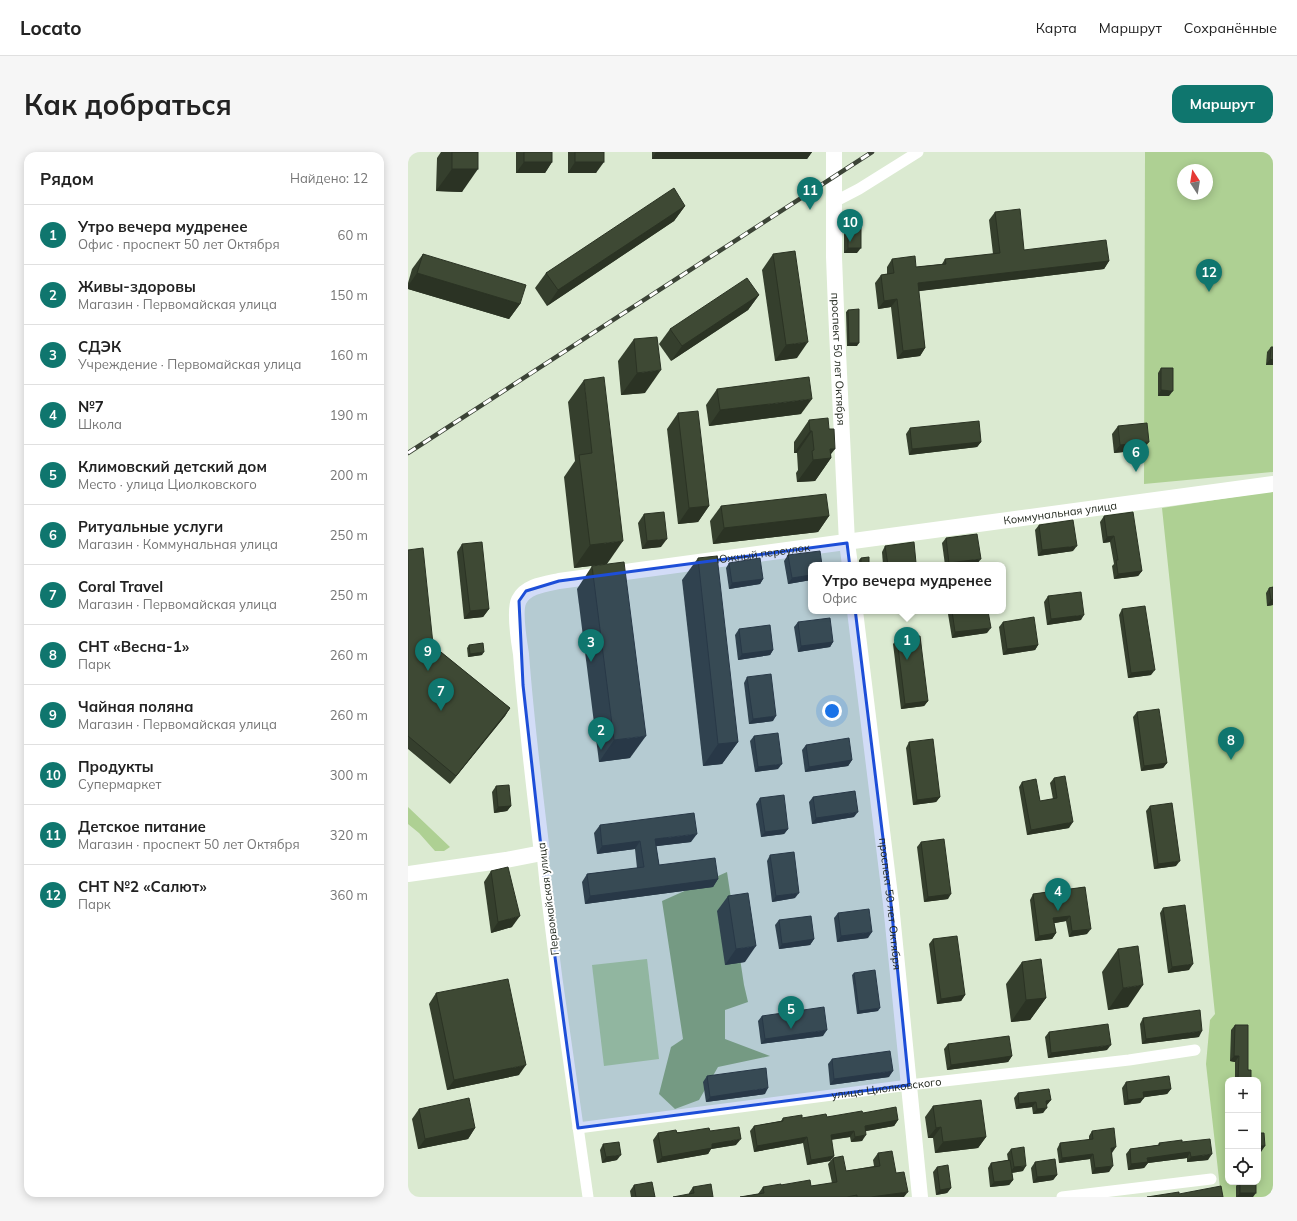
<!DOCTYPE html>
<html lang="ru">
<head>
<meta charset="utf-8">
<style>
  body { margin:0; font-family:Mulish,sans-serif; background:#f6f6f6; color:#222 }
  .controls { position:absolute; right:12px; bottom:12px; display:grid; overflow:hidden; border-radius:8px; box-shadow:0 2px 10px #0003 }
  .controls button { width:36px; height:36px; display:grid; place-items:center; padding:0; border:0; border-bottom:1px solid #e0e0e0; background:#fff; color:#222; font:20px sans-serif }
  .compass { position:absolute; left:769px; top:12px; width:36px; height:36px; border-radius:50%; background:#fff; box-shadow:0 2px 10px #0003; rotate:348deg }
  .you { position:absolute; left:424px; top:559px; width:14px; height:14px; margin:-10px; border:3px solid #fff; border-radius:50%; background:#1a73e8; box-shadow:0 0 0 6px #1a73e833 }
  .badge { display:grid; place-items:center; width:26px; height:26px; border-radius:50%; background:#0f766e; color:#fff; font-size:13px; font-weight:700 }
  .pin { position:absolute; translate:-50% -33px; filter:drop-shadow(0 1px 2px #0008) }
  .pin::after { content:''; position:absolute; top:21px; width:14px; height:12px; background:inherit; clip-path:polygon(0 0,100% 0,50% 100%) }
  .popup { position:absolute; left:400px; top:410px; width:198px; height:52px; box-sizing:border-box; display:grid; place-content:center; border-radius:8px; background:#fff; filter:drop-shadow(0 1px 3px #0005); font-size:13px; white-space:nowrap; color:#767676 }
  .popup b { font-size:15px; color:#222 }
  .popup::after { content:''; position:absolute; left:50%; top:100%; margin-left:-8px; border:8px solid transparent; border-top-color:#fff }
  .list { margin:0; padding:0; list-style:none }
  h2 { display:flex; justify-content:space-between; align-items:center; height:52px; margin:0; padding:0 16px; font-size:17px }
  h2 small { font-size:13px; font-weight:400; color:#767676 }
  .list li { display:grid; grid-template-columns:26px 1fr auto; gap:12px; align-items:center; box-sizing:border-box; height:60px; padding:0 16px; border-top:1px solid #e0e0e0 }
  .list b { display:block; font-size:15px; white-space:nowrap }
  .list p { margin:0; font-size:13px; white-space:nowrap; color:#767676 }
  .list em { font-size:13px; font-style:normal; color:#767676 }
  .icon { flex:none; width:22px; height:22px; fill:none; stroke:currentColor; stroke-width:2; stroke-linecap:round; stroke-linejoin:round }
  .map { position:relative; flex:none; width:865px; height:1045px; overflow:hidden; border-radius:12px }
  header { display:flex; align-items:center; gap:24px; box-sizing:border-box; height:56px; padding:0 20px; background:#fff; border-bottom:1px solid #e0e0e0 }
  header strong { font-size:19px }
  nav { display:flex; gap:22px; margin-inline-start:auto; font-size:14px }
  .intro { display:flex; align-items:center; justify-content:space-between; box-sizing:border-box; height:96px; padding:0 24px }
  h1 { margin:0; font-size:28px }
  .button { padding:10px 18px; border-radius:12px; background:#0f766e; color:#fff; font-size:14px; font-weight:700 }
  main { display:flex; gap:24px; padding:0 24px }
  aside { flex:1; background:#fff; border-radius:12px; box-shadow:0 2px 10px #0003 }
  .map>svg:first-child { display:block }
  .green { fill:#aed093; fill-rule:evenodd }
  .forest { fill:#8bad6f }
  .lines { fill:none; stroke-linecap:round; stroke-linejoin:round }
  .street { stroke:#fff; stroke-width:11 }
  .secondary { stroke:#fff; stroke-width:16 }
  .rail-casing { stroke:#3c4437; stroke-width:4.5 }
  .rail { stroke:#fff; stroke-width:3; stroke-dasharray:9; stroke-linecap:butt }
  .wall { fill:#353f2d }
  .shaded-wall { fill:#2b3324 }
  .building { fill:#3e4934; stroke:#2b3324 }
  .marked { fill:#1d4ed8; fill-opacity:0.2; stroke:#1d4ed8; stroke-width:3; stroke-linejoin:round }
  .labels { text-anchor:middle; dominant-baseline:central; stroke-width:4; stroke-linejoin:round; paint-order:stroke }
  .street-label { font-size:11px; fill:#23291f; stroke:#fff }
</style>
</head>
<body>
<header>
<strong>Locato</strong>
<nav><a>Карта</a><a>Маршрут</a><a>Сохранённые</a></nav>
</header>
<div class="intro"><h1>Как добраться</h1><a class="button">Маршрут</a></div>
<main>
<aside>
<h2>Рядом<small>Найдено: 12</small></h2>
<ul class="list">
<li><span class="badge">1</span><div><b>Утро вечера мудренее</b><p>Офис · проспект 50 лет Октября</p></div><em>60 m</em></li>
<li><span class="badge">2</span><div><b>Живы-здоровы</b><p>Магазин · Первомайская улица</p></div><em>150 m</em></li>
<li><span class="badge">3</span><div><b>СДЭК</b><p>Учреждение · Первомайская улица</p></div><em>160 m</em></li>
<li><span class="badge">4</span><div><b>№7</b><p>Школа</p></div><em>190 m</em></li>
<li><span class="badge">5</span><div><b>Климовский детский дом</b><p>Место · улица Циолковского</p></div><em>200 m</em></li>
<li><span class="badge">6</span><div><b>Ритуальные услуги</b><p>Магазин · Коммунальная улица</p></div><em>250 m</em></li>
<li><span class="badge">7</span><div><b>Coral Travel</b><p>Магазин · Первомайская улица</p></div><em>250 m</em></li>
<li><span class="badge">8</span><div><b>СНТ «Весна-1»</b><p>Парк</p></div><em>260 m</em></li>
<li><span class="badge">9</span><div><b>Чайная поляна</b><p>Магазин · Первомайская улица</p></div><em>260 m</em></li>
<li><span class="badge">10</span><div><b>Продукты</b><p>Супермаркет</p></div><em>300 m</em></li>
<li><span class="badge">11</span><div><b>Детское питание</b><p>Магазин · проспект 50 лет Октября</p></div><em>320 m</em></li>
<li><span class="badge">12</span><div><b>СНТ №2 «Салют»</b><p>Парк</p></div><em>360 m</em></li>
</ul>
</aside>
<div class="map">
<svg width="865" height="1045" viewBox="0 0 865 1045">
  <rect width="100%" height="100%" fill="#dbead1"/>
  <g class="green">
    <path d="M737 0H865V320L736 332ZM775 18H799V42H775Z"/>
    <path d="M865 339V1045H813L798 912 802 868 807 862 754 356ZM820 928H850V1030H820Z"/>
    <path d="M0 655 42 695 36 699H27L11 681 0 672Z"/>
    <path d="M239 807 251 907 196 914 184 813Z"/>
  </g>
  <path class="forest" d="M319 720 336 833 340 850 317 858V887L362 904 310 915 291 948 267 957 251 942 263 895 275 887 254 749Z"/>
  <g class="lines">
    <g class="street">
      <path d="M426 50 451 37 510 0"/>
      <path d="M134 701 137 731 149 827 180 1045"/>
      <path id="s1" d="M170 976 501 933 721 908 787 898"/>
      <path d="M654 1045 803 1027"/>
    </g>
    <g class="secondary">
      <path id="s2" d="M426 0V105L428 157 439 391 442 413"/>
      <path id="s3" d="M447 459 483 752 512 1045"/>
      <path id="s4" d="M0 722 98 708 134 701C126 635 118 569 113 502 111 490 106 458 111 448 118 434 137 432 151 429L865 332"/>
    </g>
    <defs>
      <path id="rail" d="M0 301 464 0"/>
    </defs>
    <use href="#rail" class="rail-casing"/>
    <use href="#rail" class="rail"/>
  </g>
  <g class="wall">
    <path d="M33 0H70L54 40 28 39 29 6Z"/>
    <path d="M108 0H144V10L137 21H108Z"/>
    <path d="M160 0H196L188 21H160Z"/>
    <path d="M244 0H404L399 7H244Z"/>
    <path d="M277 54 266 69 139 154 127 136 138 121Z"/>
    <path d="M587 60 616 98 701 109 696 117 510 139 517 196 512 204 489 207 483 155 470 157 467 131 473 123 479 122V115L484 107 508 115 534 112 537 107 585 102 581 68Z"/>
    <path d="M440 73 449 101H436V79Z"/>
    <path d="M15 102 112 152 101 167 0 137V131L4 117Z"/>
    <path d="M365 102 389 206 367 209 354 118Z"/>
    <path d="M351 143 340 158 263 209 251 192 262 177Z"/>
    <path d="M440 158 449 194H439L438 160Z"/>
    <path d="M226 187 237 241 213 243 210 209Z"/>
    <path d="M863 195H865V213H858L859 200Z"/>
    <path d="M753 216 761 244H750V221Z"/>
    <path d="M176 228 199 412 166 416 156 325 167 309 160 250Z"/>
    <path d="M309 237 393 262 301 274 298 253Z"/>
    <path d="M270 261 301 354 290 370 270 372 259 277Z"/>
    <path d="M401 268 423 303V306L407 329 389 330 388 321 390 318 389 301H386V290Z"/>
    <path d="M710 274 735 298 706 301 704 282Z"/>
    <path d="M502 276 573 290 569 295 501 303 498 282Z"/>
    <path d="M313 354 421 364 410 380 305 392 302 369Z"/>
    <path d="M236 362 253 395 234 397 230 371Z"/>
    <path d="M696 364 734 419 730 424 706 427 704 414 706 412 702 390 695 391 692 370Z"/>
    <path d="M631 373 665 399 630 404 627 378Z"/>
    <path d="M538 386 569 412 564 413H537L534 391Z"/>
    <path d="M54 392 81 457 75 465 56 467 49 400Z"/>
    <path d="M477 394 507 413H475L474 400Z"/>
    <path d="M0 398 25 492 28 496 102 556 97 564 42 632 0 597Z"/>
    <path d="M380 403 403 413V428L380 432 376 409Z"/>
    <path d="M290 406 330 590 314 612 295 614 274 428Z"/>
    <path d="M453 406 461 413H451V408Z"/>
    <path d="M321 411 355 427 352 432 321 437 318 416Z"/>
    <path d="M184 414 222 606 191 610 169 437Z"/>
    <path d="M865 435V453L859 454 858 441 861 436Z"/>
    <path d="M640 444 673 468 639 473 636 450Z"/>
    <path d="M714 457 743 523 720 526 711 463Z"/>
    <path d="M543 459H580L579 481 544 486 540 462Z"/>
    <path d="M390 470 425 490 422 495 390 500 386 475Z"/>
    <path d="M595 470 630 493 627 498 595 503 591 475Z"/>
    <path d="M331 477 365 498 362 503 330 508 327 483Z"/>
    <path d="M489 487 520 549 516 554 493 557 485 492Z"/>
    <path d="M61 493 74 503 60 505 59 496Z"/>
    <path d="M339 525 365 569 341 572 336 531Z"/>
    <path d="M729 560 759 611 755 616 733 619 725 565Z"/>
    <path d="M346 584 370 617 347 620 342 589Z"/>
    <path d="M501 590 532 645 528 650 505 653 498 596Z"/>
    <path d="M398 593 444 608 440 614 397 620 394 598Z"/>
    <path d="M646 626 661 676 619 683 611 635 614 630 632 649 645 647 642 631Z"/>
    <path d="M88 634 103 654 99 659 86 661 84 640Z"/>
    <path d="M405 645 446 665 404 672 401 650Z"/>
    <path d="M352 646 380 677 376 682 353 685 348 652Z"/>
    <path d="M742 654 768 714 746 717 738 659Z"/>
    <path d="M192 673 283 690 248 694 251 713 310 727 305 735 177 752 174 730 179 722 229 716 227 697 189 702 186 681Z"/>
    <path d="M513 690 540 747 516 750 509 695Z"/>
    <path d="M362 703 387 746 364 750 359 709Z"/>
    <path d="M83 719 104 775 83 781 76 730Z"/>
    <path d="M677 735 679 782 661 785 658 769 646 771 648 781 644 787 627 789 622 748 625 742Z"/>
    <path d="M320 744 337 810 317 813 309 759Z"/>
    <path d="M755 756 781 818 760 821 752 761Z"/>
    <path d="M430 761 460 786 429 790 426 766Z"/>
    <path d="M371 768 406 787 402 793 371 797 367 773Z"/>
    <path d="M525 787 557 843 553 849 529 852 521 792Z"/>
    <path d="M710 797 720 855 700 858 694 820Z"/>
    <path d="M614 810 638 846 622 868 603 870 598 832Z"/>
    <path d="M446 821 470 859 449 862 444 823Z"/>
    <path d="M28 841 111 923 39 938 21 852Z"/>
    <path d="M354 864 415 884 353 892 350 869Z"/>
    <path d="M735 866 791 885 734 892 732 872Z"/>
    <path d="M827 873 843 927 842 928H827V910L822 909 823 878Z"/>
    <path d="M641 880 699 898 640 906 637 885Z"/>
    <path d="M540 892 604 904 600 910 539 918 536 897Z"/>
    <path d="M424 907 481 925 422 933 420 912Z"/>
    <path d="M299 924 357 942 298 950 295 930Z"/>
    <path d="M718 930 763 937 759 942 736 945 732 951 716 953 714 936Z"/>
    <path d="M610 941 643 948 638 953 635 961 625 962 624 955 608 957 606 946Z"/>
    <path d="M525 954 578 985 570 996 527 1001 525 986H520L517 965Z"/>
    <path d="M11 957 67 976 60 987 10 997 4 967Z"/>
    <path d="M455 961 490 968 486 974 457 979 454 989 443 990 442 985 423 988 426 1004 422 1009 399 1013 395 991 346 1000 342 979 346 974 373 969 375 966H394L419 965Z"/>
    <path d="M302 979 328 993 303 997 300 1002 249 1011 245 988 250 981Z"/>
    <path d="M684 979 704 1001 701 1020 684 1022 682 1007 651 1011 649 997 652 991 681 988V984Z"/>
    <path d="M774 990 800 1008 779 1010V1006L740 1011 736 1016 720 1018 718 1002 722 997 750 993 751 991Z"/>
    <path d="M195 992 209 1008 194 1011 192 998Z"/>
    <path d="M603 997 615 1019 604 1021 605 1028 601 1033 582 1035 580 1016 583 1011 600 1008 599 1002Z"/>
    <path d="M470 1001 488 1021 496 1045H332L350 1042 355 1035 373 1033 403 1034 424 1031 420 1012 425 1006 438 1019 466 1014 465 1008Z"/>
    <path d="M627 1010 649 1023 645 1028 625 1031 623 1016Z"/>
    <path d="M529 1015 543 1036 539 1041 528 1043 525 1020Z"/>
    <path d="M831 1030H848L845 1045H828V1034Z"/>
    <path d="M226 1033 247 1045H223L222 1039Z"/>
    <path d="M285 1035 305 1045 281 1042V1041Z"/>
  </g>
  <g class="shaded-wall">
    <path d="M248 0H404L399 7H244Z"/>
    <path d="M116 10H144L137 21H108Z"/>
    <path d="M167 10H196L188 21H160Z"/>
    <path d="M44 17H70L54 40 28 39Z"/>
    <path d="M277 54 266 69 139 154 150 138Z"/>
    <path d="M440 96H453L449 101H436Z"/>
    <path d="M701 109 696 117 504 140 510 131Z"/>
    <path d="M9 121 112 152 101 167 0 137V134Z"/>
    <path d="M351 143 340 158 263 209 274 194Z"/>
    <path d="M489 147 483 155 470 157 476 149Z"/>
    <path d="M400 190 389 206 367 209 378 193Z"/>
    <path d="M441 191H451L449 194H439Z"/>
    <path d="M517 196 512 204 489 207 495 199Z"/>
    <path d="M862 207 865 208V213H858Z"/>
    <path d="M253 218 237 241 213 243 229 221Z"/>
    <path d="M753 238 765 239 761 244H750Z"/>
    <path d="M404 247 393 262 301 274 312 258Z"/>
    <path d="M402 279H404L389 301H386Z"/>
    <path d="M573 290 569 295 501 303 504 297Z"/>
    <path d="M741 290 735 298 706 301 712 293Z"/>
    <path d="M422 297H427L420 306H423L407 329 389 330 405 308Z"/>
    <path d="M301 354 290 370 270 372 281 356Z"/>
    <path d="M421 364 410 380 305 392 316 376Z"/>
    <path d="M706 384 702 390 695 391 699 385Z"/>
    <path d="M259 387 253 395 234 397 239 389Z"/>
    <path d="M215 389 199 412 166 416 182 393Z"/>
    <path d="M669 394 665 399 630 404 634 398Z"/>
    <path d="M573 407 569 412 564 413H540L541 411Z"/>
    <path d="M508 411 507 413H500L501 412Z"/>
    <path d="M734 419 730 424 706 427 710 422Z"/>
    <path d="M403 423V428L380 432 384 426Z"/>
    <path d="M355 427 352 432 321 437 324 431Z"/>
    <path d="M863 448H865V453L859 454Z"/>
    <path d="M81 457 75 465 56 467 62 459Z"/>
    <path d="M676 463 673 468 639 473 643 467Z"/>
    <path d="M583 476 579 481 544 486 547 480Z"/>
    <path d="M425 490 422 495 390 500 393 494Z"/>
    <path d="M630 493 627 498 595 503 599 497Z"/>
    <path d="M365 498 362 503 330 508 334 502Z"/>
    <path d="M76 500 74 503 60 505 62 502Z"/>
    <path d="M747 518 743 523 720 526 723 521Z"/>
    <path d="M520 549 516 554 493 557 497 552Z"/>
    <path d="M102 556 97 564 42 632 48 624Z"/>
    <path d="M368 564 365 569 341 572 345 567Z"/>
    <path d="M238 584 222 606 191 610 206 588Z"/>
    <path d="M330 590 314 612 295 614 310 592Z"/>
    <path d="M444 608 440 614 397 620 401 615Z"/>
    <path d="M759 611 755 616 733 619 736 614Z"/>
    <path d="M374 612 370 617 347 620 350 615Z"/>
    <path d="M532 645 528 650 505 653 509 648Z"/>
    <path d="M103 654 99 659 86 661 90 655Z"/>
    <path d="M450 660 446 665 404 672 408 666Z"/>
    <path d="M665 670 661 676 619 683 623 678Z"/>
    <path d="M380 677 376 682 353 685 357 680Z"/>
    <path d="M289 682 283 690 242 695 247 687Z"/>
    <path d="M232 689 227 697 189 702 194 694Z"/>
    <path d="M772 709 768 714 746 717 750 712Z"/>
    <path d="M310 727 305 735 177 752 182 744Z"/>
    <path d="M391 741 387 746 364 750 368 744Z"/>
    <path d="M543 742 540 747 516 750 520 745Z"/>
    <path d="M112 764 104 775 83 781 90 770Z"/>
    <path d="M662 764 658 769 642 772 645 766Z"/>
    <path d="M683 777 679 782 661 785 664 779Z"/>
    <path d="M464 780 460 786 429 790 433 784Z"/>
    <path d="M648 781 644 787 627 789 631 784Z"/>
    <path d="M406 787 402 793 371 797 374 792Z"/>
    <path d="M348 794 337 810 317 813 328 797Z"/>
    <path d="M785 812 781 818 760 821 764 815Z"/>
    <path d="M735 833 720 855 700 858 715 836Z"/>
    <path d="M557 843 553 849 529 852 533 847Z"/>
    <path d="M638 846 622 868 603 870 618 848Z"/>
    <path d="M472 856 470 859 449 862 451 859Z"/>
    <path d="M419 878 415 884 353 892 357 887Z"/>
    <path d="M794 879 791 885 734 892 738 887Z"/>
    <path d="M703 893 699 898 640 906 643 901Z"/>
    <path d="M604 904 600 910 539 918 543 913Z"/>
    <path d="M826 904H831L827 910 822 909Z"/>
    <path d="M118 913 111 923 39 938 46 928Z"/>
    <path d="M485 919 481 925 422 933 426 927Z"/>
    <path d="M830 927H843L842 928H829Z"/>
    <path d="M360 936 357 942 298 950 302 945Z"/>
    <path d="M763 937 759 942 731 946 735 940Z"/>
    <path d="M736 946 732 951 716 953 720 948Z"/>
    <path d="M643 948 639 953 634 954 638 949Z"/>
    <path d="M628 950 624 955 608 957 611 952Z"/>
    <path d="M639 956 635 961 625 962 629 957Z"/>
    <path d="M490 968 486 974 453 980 457 974Z"/>
    <path d="M533 975 525 986H520L528 976Z"/>
    <path d="M67 976 60 987 10 997 17 987Z"/>
    <path d="M446 979 442 985 419 988 423 983Z"/>
    <path d="M458 983 454 989 443 990 447 985Z"/>
    <path d="M399 985 395 991 346 1000 349 994Z"/>
    <path d="M578 985 570 996 527 1001 535 990Z"/>
    <path d="M333 987 328 993 303 997 300 1002 249 1011 254 1005 304 992Z"/>
    <path d="M850 994H857L853 1000H850Z"/>
    <path d="M708 995 704 1001H699L703 996Z"/>
    <path d="M782 1000 779 1006 740 1011 736 1016 720 1018 723 1012 739 1006Z"/>
    <path d="M685 1002 682 1007 651 1011 654 1006Z"/>
    <path d="M804 1002 800 1008 779 1010 783 1005Z"/>
    <path d="M213 1003 209 1008 194 1011 198 1005Z"/>
    <path d="M426 1004 422 1009 399 1013 403 1008Z"/>
    <path d="M618 1014 615 1019 602 1021 606 1015Z"/>
    <path d="M705 1014 701 1020 684 1022 687 1016Z"/>
    <path d="M649 1023 645 1028 625 1031 629 1025Z"/>
    <path d="M605 1028 601 1033 582 1035 586 1030Z"/>
    <path d="M543 1036 539 1041 528 1043 532 1038Z"/>
    <path d="M500 1040 496 1045H463Z"/>
    <path d="M832 1041H848L845 1045H829Z"/>
  </g>
  <g class="building">
    <rect x="44" y="0" width="26" height="17"/>
    <rect x="116" y="0" width="28" height="10"/>
    <rect x="167" y="0" width="29" height="10"/>
    <path d="M266 36 277 54 150 138 138 121Z"/>
    <path d="M612 57 616 98 698 88 701 109 510 131 517 196 495 199 489 147 476 149 473 123 486 121 484 107 507 104 508 115 538 112 537 107 592 101 587 60Z"/>
    <rect x="440" y="73" width="13" height="23"/>
    <path d="M387 99 400 190 378 193 365 102Z"/>
    <path d="M15 102 118 133 112 152 9 121Z"/>
    <path d="M339 126 351 143 274 194 262 177Z"/>
    <path d="M451 157V191H441L440 158Z"/>
    <path d="M249 185 253 218 229 221 226 187Z"/>
    <path d="M863 195H865V208L862 207Z"/>
    <path d="M753 216H765V239L753 238Z"/>
    <path d="M196 225 215 389 182 393 171 303 184 301 176 228Z"/>
    <path d="M401 225 404 247 312 258 309 237Z"/>
    <path d="M290 259 301 354 281 356 270 261Z"/>
    <path d="M420 266 421 277H426L427 297H422L423 306 405 308 404 299 406 298 404 279H402L401 268Z"/>
    <path d="M571 269 573 290 504 297 502 276Z"/>
    <path d="M739 271 741 290 712 293 710 274Z"/>
    <path d="M418 342 421 364 316 376 313 354Z"/>
    <path d="M256 360 259 387 239 389 236 362Z"/>
    <path d="M725 360 734 419 710 422 708 408H710L706 384 699 385 696 364Z"/>
    <path d="M665 368 669 394 634 398 631 373Z"/>
    <path d="M569 382 573 407 541 411 538 386Z"/>
    <path d="M74 390 81 457 62 459 54 392Z"/>
    <path d="M506 390 508 411 501 412V413H480L477 394Z"/>
    <path d="M15 396 25 492 28 496 102 556 48 624 0 584V398Z"/>
    <path d="M412 399 414 413H403V423L384 426 380 403Z"/>
    <path d="M309 404 330 590 310 592 290 406Z"/>
    <path d="M461 405V413H453V406Z"/>
    <path d="M352 406 355 427 324 431 321 411Z"/>
    <path d="M216 410 238 584 206 588 184 414Z"/>
    <path d="M865 435V448H863L861 436Z"/>
    <path d="M673 440 676 463 643 467 640 444Z"/>
    <path d="M737 454 747 518 723 521 714 457Z"/>
    <path d="M544 459H580L583 476 547 480Z"/>
    <path d="M626 465 630 493 599 497 595 470Z"/>
    <path d="M422 466 425 490 393 494 390 470Z"/>
    <path d="M362 473 365 498 334 502 331 477Z"/>
    <path d="M512 484 520 549 497 552 489 487Z"/>
    <path d="M75 491 76 500 62 502 61 493Z"/>
    <path d="M363 522 368 564 345 567 339 525Z"/>
    <path d="M751 557 759 611 736 614 729 560Z"/>
    <path d="M370 581 374 612 350 615 346 584Z"/>
    <path d="M441 586 444 608 401 615 398 593Z"/>
    <path d="M525 587 532 645 509 648 501 590Z"/>
    <path d="M657 624 665 670 623 678 614 630 628 627 632 649 649 646 646 626Z"/>
    <path d="M101 633 103 654 90 655 88 634Z"/>
    <path d="M447 639 450 660 408 666 405 645Z"/>
    <path d="M376 643 380 677 357 680 352 646Z"/>
    <path d="M764 651 772 709 750 712 742 654Z"/>
    <path d="M286 661 289 682 247 687 251 713 307 706 310 727 182 744 179 722 236 715 232 689 194 694 192 673Z"/>
    <path d="M536 687 543 742 520 745 513 690Z"/>
    <path d="M386 700 391 741 368 744 362 703Z"/>
    <path d="M100 715 112 764 90 770 83 719Z"/>
    <path d="M677 735 683 777 664 779 662 764 645 766 648 781 631 784 625 742Z"/>
    <path d="M340 741 348 794 328 797 320 744Z"/>
    <path d="M777 753 785 812 764 815 755 756Z"/>
    <path d="M461 757 464 780 433 784 430 761Z"/>
    <path d="M403 764 406 787 374 792 371 768Z"/>
    <path d="M549 784 557 843 533 847 525 787Z"/>
    <path d="M730 794 735 833 715 836 710 797Z"/>
    <path d="M633 807 638 846 618 848 614 810Z"/>
    <path d="M467 818 472 856 451 859 446 821Z"/>
    <path d="M100 827 118 913 46 928 28 841Z"/>
    <path d="M416 855 419 878 357 887 354 864Z"/>
    <path d="M792 858 794 879 738 887 735 866Z"/>
    <path d="M700 872 703 893 643 901 641 880Z"/>
    <path d="M827 873H840V918H843V927H830L831 904H826Z"/>
    <path d="M601 884 604 904 543 913 540 892Z"/>
    <path d="M482 899 485 919 426 927 424 907Z"/>
    <path d="M358 916 360 936 302 945 299 924Z"/>
    <path d="M761 924 763 937 735 940 736 946 720 948 718 930Z"/>
    <path d="M641 937 643 948 638 949 639 956 629 957 628 950 611 952 610 941Z"/>
    <path d="M61 946 67 976 17 987 11 957Z"/>
    <path d="M573 948 578 985 535 990 533 975 528 976 525 954Z"/>
    <path d="M488 955 490 968 457 974 458 983 447 985 446 979 423 983 426 1004 403 1008 399 985 349 994 346 974 375 969V966L394 963V966L418 962 419 965 454 959 455 961Z"/>
    <path d="M331 975 333 987 304 992V996L254 1005 250 981 268 978 269 981 301 976 302 979Z"/>
    <path d="M706 976 708 995 703 996 705 1014 687 1016 685 1002 654 1006 652 991 685 987 684 979Z"/>
    <path d="M850 981H856L857 994H850Z"/>
    <path d="M802 987 804 1002 783 1005 782 1000 739 1006 740 1010 723 1012 722 997 752 993 751 991 774 988V990Z"/>
    <path d="M211 990 213 1003 198 1005 195 992Z"/>
    <path d="M616 995 618 1014 606 1015 603 997Z"/>
    <path d="M484 999 488 1021 496 1020 500 1040 463 1045H449V1043L439 1045H332L356 1041 355 1035 373 1032V1033L402 1028 403 1034 429 1030 425 1006 435 1004 438 1019 472 1014 470 1001Z"/>
    <path d="M647 1007 649 1023 629 1025 627 1010Z"/>
    <path d="M602 1008 605 1028 586 1030 583 1011Z"/>
    <path d="M540 1013 543 1036 532 1038 529 1015Z"/>
    <path d="M244 1030 247 1045H228L226 1033Z"/>
    <rect x="832" y="1030" width="16" height="11"/>
    <path d="M303 1032 305 1045H265L286 1041 285 1035Z"/>
    <path d="M813 1034 815 1045H739L771 1040V1042Z"/>
  </g>
  <path class="marked" d="M439 391 483 752 501 933 170 976 137 731 115 533 111 449 118 439 151 429Z"/>
  <g class="labels">
    <g class="street-label">
      <text stroke="none"><textPath href="#s2" startOffset="207">проспект 50 лет Октября</textPath></text>
      <text stroke="none"><textPath href="#s4" startOffset="942">Коммунальная улица</textPath></text>
      <text stroke="none"><textPath href="#s4" startOffset="642">Южный переулок</textPath></text>
      <text transform="translate(140 747) rotate(-97)">Первомайская улица</text>
      <text stroke="none"><textPath href="#s3" startOffset="295">проспект 50 лет Октября</textPath></text>
      <text stroke="none"><textPath href="#s1" startOffset="311">улица Циолковского</textPath></text>
    </g>
  </g>
</svg>
<div class="controls">
<button>+</button>
<button>−</button>
<button><svg class="icon" aria-label="locate" viewBox="0 0 24 24"><circle cx="12" cy="12" r="6"/><path d="M12 2v4M12 18v4M2 12h4M18 12h4"/></svg></button>
</div>
<svg class="compass" viewBox="-18 -18 36 36"><path d="M0-13l5 13h-10z" fill="#e53935"/><path d="M0 13l5-13h-10z" fill="#767676"/></svg>
<div class="you"></div>
<div class="pin badge" style="left:499px;top:508px">1</div>
<div class="popup"><b>Утро вечера мудренее</b>Офис</div>
<div class="pin badge" style="left:193px;top:598px">2</div>
<div class="pin badge" style="left:183px;top:510px">3</div>
<div class="pin badge" style="left:650px;top:759px">4</div>
<div class="pin badge" style="left:383px;top:877px">5</div>
<div class="pin badge" style="left:728px;top:320px">6</div>
<div class="pin badge" style="left:33px;top:559px">7</div>
<div class="pin badge" style="left:823px;top:608px">8</div>
<div class="pin badge" style="left:20px;top:519px">9</div>
<div class="pin badge" style="left:442px;top:90px">10</div>
<div class="pin badge" style="left:402px;top:58px">11</div>
<div class="pin badge" style="left:801px;top:140px">12</div>
</div>
</main>
</body>
</html>
